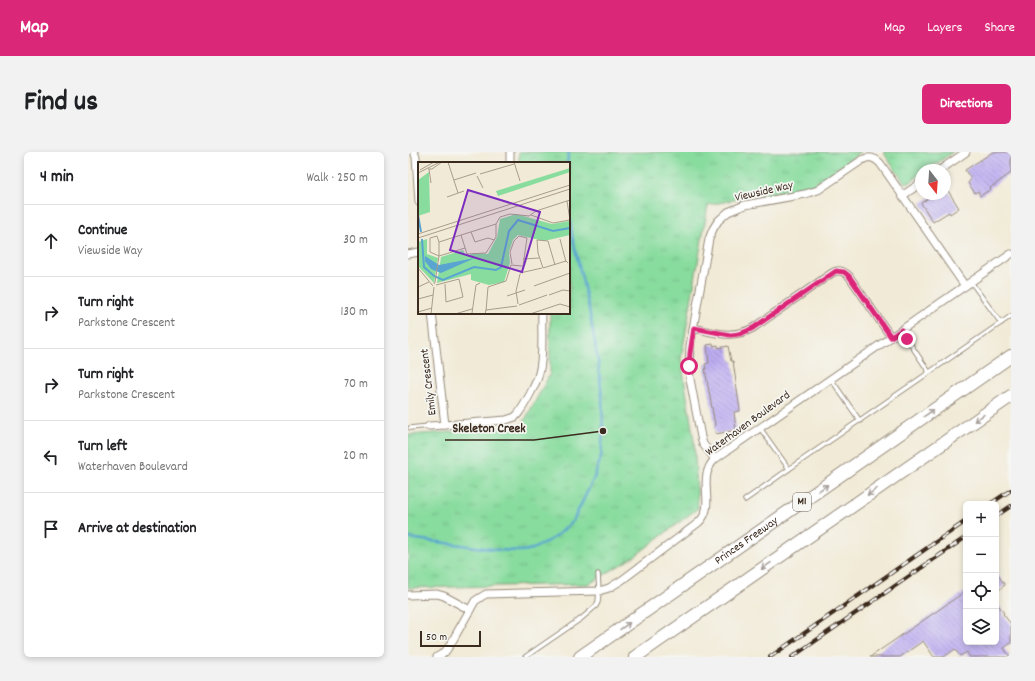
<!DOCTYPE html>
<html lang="en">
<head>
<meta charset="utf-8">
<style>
  body { margin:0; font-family:Dekko,sans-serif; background:#f2f2f2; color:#202124 }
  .controls { position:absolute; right:12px; bottom:12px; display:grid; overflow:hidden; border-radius:6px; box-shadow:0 2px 6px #0003 }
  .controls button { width:36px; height:36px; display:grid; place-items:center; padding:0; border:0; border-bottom:1px solid #e0e0e0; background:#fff; color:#202124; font:20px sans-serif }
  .compass { position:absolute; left:507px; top:12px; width:36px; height:36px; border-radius:50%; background:#fff; box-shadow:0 2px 6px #0003; rotate:163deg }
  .scale { position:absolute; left:12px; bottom:10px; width:61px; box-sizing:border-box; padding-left:4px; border:2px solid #3b2a1e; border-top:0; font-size:11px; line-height:14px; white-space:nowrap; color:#3b2a1e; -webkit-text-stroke:3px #f6f6f2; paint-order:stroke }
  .stop { position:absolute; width:12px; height:12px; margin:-9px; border:3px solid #db2777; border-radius:50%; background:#fff }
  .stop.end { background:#db2777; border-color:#fff; box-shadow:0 1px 4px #0008 }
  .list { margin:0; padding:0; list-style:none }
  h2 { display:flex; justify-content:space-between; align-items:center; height:52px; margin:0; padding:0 16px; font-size:17px }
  h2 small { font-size:13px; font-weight:400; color:#757577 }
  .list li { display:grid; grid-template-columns:26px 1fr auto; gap:12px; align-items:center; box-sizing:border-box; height:72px; padding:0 16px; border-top:1px solid #e0e0e0 }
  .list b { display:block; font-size:15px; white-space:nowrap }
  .list p { margin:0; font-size:13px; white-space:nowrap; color:#757577 }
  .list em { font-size:13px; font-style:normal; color:#757577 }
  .icon { flex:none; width:22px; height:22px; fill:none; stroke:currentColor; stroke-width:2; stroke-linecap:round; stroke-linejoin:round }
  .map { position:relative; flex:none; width:603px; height:505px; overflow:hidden; border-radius:6px }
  header { display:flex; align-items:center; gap:24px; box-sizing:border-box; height:56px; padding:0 20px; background:#db2777; color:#fff }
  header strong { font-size:19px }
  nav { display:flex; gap:22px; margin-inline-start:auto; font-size:14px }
  .intro { display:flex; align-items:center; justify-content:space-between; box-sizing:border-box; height:96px; padding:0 24px }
  h1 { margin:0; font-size:28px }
  .button { padding:10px 18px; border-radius:6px; background:#db2777; color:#fff; font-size:14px; font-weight:700 }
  main { display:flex; gap:24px; padding:0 24px }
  aside { flex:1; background:#fff; border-radius:6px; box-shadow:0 2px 6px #0003 }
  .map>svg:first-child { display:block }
  .park { fill:url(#park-tufts); stroke:#62835e }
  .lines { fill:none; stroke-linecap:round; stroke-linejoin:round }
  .stream { stroke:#59a4d1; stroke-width:2.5 }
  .building { fill:url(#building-back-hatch) }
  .service-casing { stroke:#968a7a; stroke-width:5.5 }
  .minor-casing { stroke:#968a7a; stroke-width:9 }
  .motorway-casing { stroke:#968a7a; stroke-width:14 }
  .service { stroke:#fff; stroke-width:3.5 }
  .minor { stroke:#fff; stroke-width:7 }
  .motorway { stroke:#fff; stroke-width:12 }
  .rail-casing { stroke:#3b2a1e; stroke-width:4 }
  .rail { stroke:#f6f6f2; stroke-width:2.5; stroke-dasharray:8; stroke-linecap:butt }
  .oneway { stroke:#a79f9a }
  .route { stroke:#db2777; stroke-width:5 }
  .labels { text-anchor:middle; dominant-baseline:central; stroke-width:3.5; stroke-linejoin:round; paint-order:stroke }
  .shield { fill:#f6f6f2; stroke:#73675e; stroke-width:1 }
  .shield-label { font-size:11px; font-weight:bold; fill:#3b2a1e }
  .street-label { font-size:12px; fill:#3b2a1e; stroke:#f6f6f2 }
  .inset-river { fill:none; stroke:#59a4d1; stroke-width:2 }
  .inset-road { fill:none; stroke:#a89d8c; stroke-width:1 }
  .view { fill:#7b2cbf; fill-opacity:0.15; stroke:#7b2cbf; stroke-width:2 }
  .inset-edge { fill:none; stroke:#3b2a1e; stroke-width:2 }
  .leader { fill:none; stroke:#3b2a1e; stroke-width:1.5 }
  .callout-dot { fill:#3b2a1e; stroke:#f6f6f2; stroke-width:1.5 }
  .callout-label { font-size:13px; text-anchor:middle; font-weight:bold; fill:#3b2a1e; stroke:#f6f6f2; stroke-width:3.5; stroke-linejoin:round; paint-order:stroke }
</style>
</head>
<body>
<header>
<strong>Map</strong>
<nav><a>Map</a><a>Layers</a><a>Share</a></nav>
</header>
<div class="intro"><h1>Find us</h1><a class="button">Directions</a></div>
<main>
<aside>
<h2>4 min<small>Walk · 250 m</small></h2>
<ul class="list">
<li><svg class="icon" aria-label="ahead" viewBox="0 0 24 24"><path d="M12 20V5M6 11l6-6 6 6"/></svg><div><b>Continue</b><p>Viewside Way</p></div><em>30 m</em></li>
<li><svg class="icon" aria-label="right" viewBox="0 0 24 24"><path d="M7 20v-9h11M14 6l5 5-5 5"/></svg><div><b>Turn right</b><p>Parkstone Crescent</p></div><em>130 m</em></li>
<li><svg class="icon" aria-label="right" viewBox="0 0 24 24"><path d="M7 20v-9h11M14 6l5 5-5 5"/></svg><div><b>Turn right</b><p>Parkstone Crescent</p></div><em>70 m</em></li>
<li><svg class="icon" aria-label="left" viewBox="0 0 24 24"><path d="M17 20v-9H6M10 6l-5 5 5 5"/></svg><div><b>Turn left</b><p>Waterhaven Boulevard</p></div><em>20 m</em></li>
<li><svg class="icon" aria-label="arrive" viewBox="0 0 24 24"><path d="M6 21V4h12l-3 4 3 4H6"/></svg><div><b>Arrive at destination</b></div></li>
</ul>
</aside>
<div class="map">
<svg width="603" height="505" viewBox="0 0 603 505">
  <defs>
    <pattern id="park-tufts" width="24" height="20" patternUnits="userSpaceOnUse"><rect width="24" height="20" fill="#88dc9e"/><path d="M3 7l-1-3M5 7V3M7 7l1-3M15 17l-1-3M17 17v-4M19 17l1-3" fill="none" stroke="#76bd88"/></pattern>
    <pattern id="building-back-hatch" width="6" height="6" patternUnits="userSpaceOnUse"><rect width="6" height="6" fill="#bdadf2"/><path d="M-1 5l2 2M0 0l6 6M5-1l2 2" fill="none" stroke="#9b8dc3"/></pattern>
  </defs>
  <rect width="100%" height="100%" fill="#f6f6f2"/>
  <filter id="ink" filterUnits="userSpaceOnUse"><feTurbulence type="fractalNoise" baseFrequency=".025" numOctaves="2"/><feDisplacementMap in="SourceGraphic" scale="8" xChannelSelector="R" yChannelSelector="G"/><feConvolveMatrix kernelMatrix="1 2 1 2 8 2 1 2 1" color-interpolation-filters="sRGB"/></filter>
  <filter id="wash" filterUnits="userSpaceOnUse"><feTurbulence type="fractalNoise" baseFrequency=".012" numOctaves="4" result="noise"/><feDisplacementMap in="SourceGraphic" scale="16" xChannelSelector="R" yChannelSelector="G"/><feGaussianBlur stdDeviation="0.9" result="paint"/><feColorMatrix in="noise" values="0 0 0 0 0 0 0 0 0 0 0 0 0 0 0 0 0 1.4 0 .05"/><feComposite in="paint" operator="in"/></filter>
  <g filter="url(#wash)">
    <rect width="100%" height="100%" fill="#f1ead6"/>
    <g class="park">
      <path d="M111 0H453L405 33 300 53 273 207 286 289 290 356 227 404 181 432 0 436V283L113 275 142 222V161H161V11H111Z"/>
      <path d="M475 0H545L519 18H513V22L501 31 496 30Z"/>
    </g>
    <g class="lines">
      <g class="stream">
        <path d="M159 11 161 0"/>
        <path d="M0 386 91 398 114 399 125 397 147 385 165 369 186 326 193 305 195 279 194 245 190 209 181 157 165 88 161 61"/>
      </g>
    </g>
    <g id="blocks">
      <g class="building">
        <path d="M585 0H603V21L582 36 583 37 572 44 570 39 567 41 560 31 563 27 557 18Z"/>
        <path d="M537 34 551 56 542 62 541 60 525 70 513 51 527 42H537Z"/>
        <path d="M305 192V194L310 193V196L320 194 323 209H325L332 259 326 260 328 278 308 282V281H307L306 274 307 273 306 267 297 217H298L297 212 301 211 299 193Z"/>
        <path d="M588 420 597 433 588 440Z"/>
        <path d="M558 439V490H588V450L596 461 595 462 603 472V491L596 496 602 505H562L559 500 552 504 547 497 536 505H526L515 489 492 505H462Z"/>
      </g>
    </g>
  </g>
  <g filter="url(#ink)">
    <use href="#blocks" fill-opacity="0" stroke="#968a7a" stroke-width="1"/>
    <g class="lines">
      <defs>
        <g id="service">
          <path d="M563 130 593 171"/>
          <path d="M493 178 521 220"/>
          <path d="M423 227 452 269"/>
          <path d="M2 276 21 274"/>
          <path d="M352 276 381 317"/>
          <path d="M337 348 381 317 603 164"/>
          <path d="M117 505 174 466 188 454 190 450 191 439 190 422"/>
        </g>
        <g id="minor">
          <path d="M6 0 8 5 11 50"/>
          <path d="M102 0V11"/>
          <path d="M532 18 558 0"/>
          <path d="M494 44 513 31"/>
          <path d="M0 102 11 100"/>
          <path d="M24 161 37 273 98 268 107 265 110 262C116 254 129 231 131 221 136 204 133 178 134 161"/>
          <path d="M286 176C307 181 325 187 345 176L424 121C430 117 436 119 441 124L483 185"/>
          <path d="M21 274 37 273"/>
          <path d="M307 307 295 292 293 285 282 227 281 214 282 194 301 87 305 77 310 69 320 60 337 53 397 42 410 38 454 8C461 4 466 5 472 11L557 134"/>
          <path d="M0 443 29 442 36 444 62 458"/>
          <path d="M29 505 37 500 42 493 67 449 73 445 78 442 191 439 201 436 214 428 290 371C310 354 287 327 307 307L603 102"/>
        </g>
        <g id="motorway">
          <path id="s1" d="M172 505 603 204"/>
          <path d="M227 505 603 244"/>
        </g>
      </defs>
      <use href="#service" class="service-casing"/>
      <use href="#minor" class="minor-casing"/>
      <use href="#motorway" class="motorway-casing"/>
      <use href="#service" class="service"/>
      <use href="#minor" class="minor"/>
      <use href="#motorway" class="motorway"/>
      <defs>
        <g id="rail">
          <path d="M582 352 603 338"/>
          <path d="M588 364 603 354"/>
          <path d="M362 505 558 369"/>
          <path d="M384 505 558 385"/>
        </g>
      </defs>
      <use href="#rail" class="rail-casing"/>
      <use href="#rail" class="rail"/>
    </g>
    <defs><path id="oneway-shaft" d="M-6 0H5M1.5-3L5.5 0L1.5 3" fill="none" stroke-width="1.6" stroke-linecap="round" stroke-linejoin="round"/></defs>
    <g class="oneway">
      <use href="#oneway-shaft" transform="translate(521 261) rotate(-35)"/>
      <use href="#oneway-shaft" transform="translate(571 266) rotate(145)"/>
      <use href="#oneway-shaft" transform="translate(415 336) rotate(-35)"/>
      <use href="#oneway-shaft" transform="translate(464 340) rotate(145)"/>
      <use href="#oneway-shaft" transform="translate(358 414) rotate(145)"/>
      <use href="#oneway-shaft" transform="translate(217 474) rotate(-35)"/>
    </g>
  </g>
  <g class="lines" filter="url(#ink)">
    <path class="route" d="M281 214 282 201 286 176 322 183C330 183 338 180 345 176L428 119 436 120 441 124 483 185 493 178 499 187"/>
  </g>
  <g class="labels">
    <rect class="shield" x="385" y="341" width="18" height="18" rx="3"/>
    <g class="shield-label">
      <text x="394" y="350">M1</text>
    </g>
    <g class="street-label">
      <text transform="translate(356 40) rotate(-13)">Viewside Way</text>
      <text transform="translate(21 230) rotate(-97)">Emily Crescent</text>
      <text transform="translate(340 272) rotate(-36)">Waterhaven Boulevard</text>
      <text stroke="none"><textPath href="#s1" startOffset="203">Princes Freeway</textPath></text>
    </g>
  </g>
  <g transform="translate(10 10)">
    <rect width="152" height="152" fill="#f1ead6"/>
    <path d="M152 6V10L80 34 78 29Z" fill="#88dc9e"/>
    <path d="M11 10 12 50 0 54V18ZM98 52 134 62 152 59V73L126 79 100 73 95 78 91 90 92 101 86 120 71 123 53 118V112L19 121 23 95 45 88 48 94 57 91 70 92 79 75 82 57ZM9 77V92L20 96 16 121 0 104V80Z" fill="#88dc9e"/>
    <path d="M7 94 21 103 57 96 23 111 13 107 7 99Z" fill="#59a4d1"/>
    <path class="inset-river" d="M0 53 3 70M4 77 6 105 16 114 25 118 56 105 78 108 83 105 91 69 100 58 135 69 152 66"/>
    <path class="inset-road" d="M30 0 40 31M96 0 102 19M10 7H14L24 0M11 7 13 21M2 8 16 0M0 11 22 0M62 12 96 2M59 14 65 26M36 18 58 11M29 35 46 29M113 53 135 61 152 58 149 39M53 70 57 80 70 76 76 78M0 72 152 23M43 73 49 92 68 91 78 75V62M0 76 152 27M142 77 148 100M21 80 78 62 82 55 92 52 111 54 118 49 152 38M21 94 47 86M105 97 121 96M94 102 92 90 96 79 101 74 109 76 104 111M0 106 15 124M125 106 120 91 119 78 130 79 137 103M125 106 148 99 150 101M102 111 124 106M16 122 17 120 21 94V80L19 74 12 76V90L21 94M18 123 41 117 45 135 28 140 27 122M116 124 152 111M0 125 11 120M131 133 145 128 152 129M89 134 107 128M0 137 15 133M100 142 98 129 102 112M101 143 129 133M68 149 70 125 88 119 93 103 104 104M0 150 14 146M54 151 58 123 62 121M13 152 16 125M37 152 54 147M67 152 68 148 99 144M112 152 142 142 152 145"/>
    <path class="view" d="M50 28 122 50 104 110 32 88Z"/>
    <rect width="152" height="152" class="inset-edge"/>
  </g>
  <path class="leader" d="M195 279L126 288H37"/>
  <circle class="callout-dot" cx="195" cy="279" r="4"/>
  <g class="callout-label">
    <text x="81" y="280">Skeleton Creek</text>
  </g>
</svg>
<div class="controls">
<button>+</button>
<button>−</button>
<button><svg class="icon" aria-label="locate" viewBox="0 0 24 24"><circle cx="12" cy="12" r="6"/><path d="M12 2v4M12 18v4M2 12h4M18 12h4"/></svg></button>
<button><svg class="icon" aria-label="layers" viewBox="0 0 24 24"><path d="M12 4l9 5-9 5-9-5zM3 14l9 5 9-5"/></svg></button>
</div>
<svg class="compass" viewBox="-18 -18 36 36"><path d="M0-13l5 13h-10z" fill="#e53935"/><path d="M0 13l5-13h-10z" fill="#757577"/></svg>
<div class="scale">50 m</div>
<div class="stop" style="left:281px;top:214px"></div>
<div class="stop end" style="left:499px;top:187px"></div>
</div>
</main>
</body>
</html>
